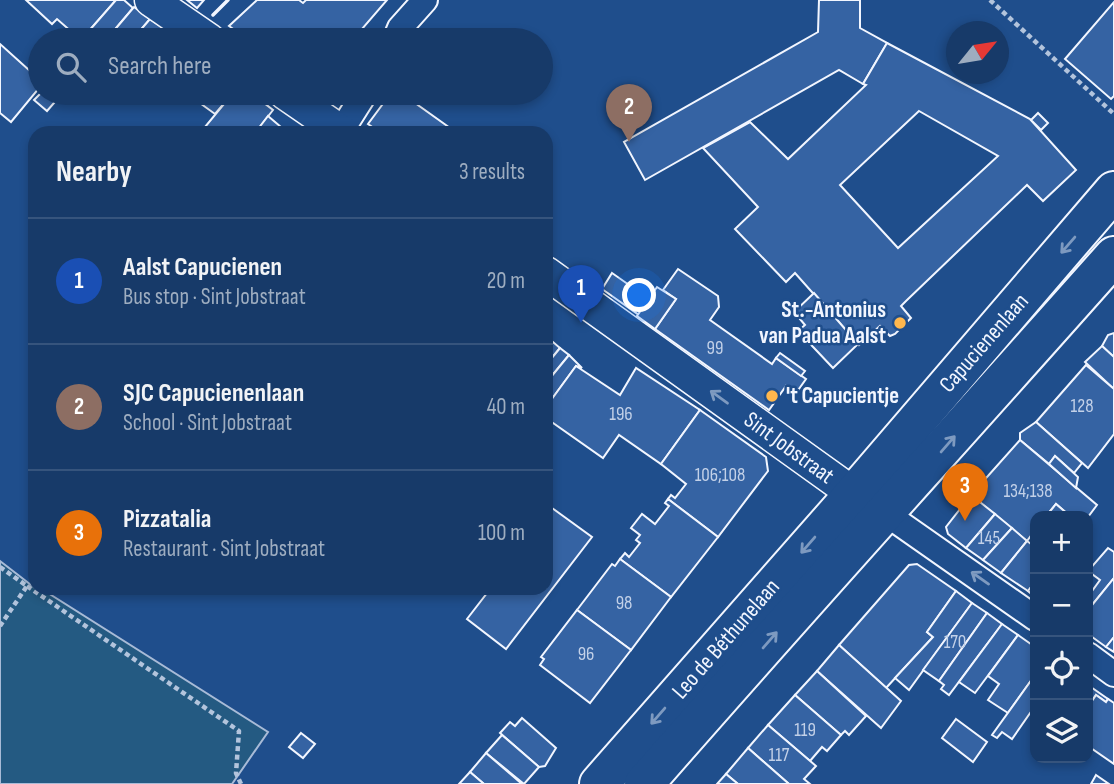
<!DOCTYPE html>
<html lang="en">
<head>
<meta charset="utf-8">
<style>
  body { margin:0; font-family:"Sofia Sans Condensed",sans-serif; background:#244571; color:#f1f3f6 }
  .controls { position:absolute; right:21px; bottom:21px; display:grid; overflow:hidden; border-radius:14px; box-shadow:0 4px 10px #0003 }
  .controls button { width:63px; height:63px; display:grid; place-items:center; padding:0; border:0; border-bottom:2px solid #36547d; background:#173a69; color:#f1f3f6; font:35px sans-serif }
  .compass { position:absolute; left:946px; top:21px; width:63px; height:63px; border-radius:50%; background:#173a69; box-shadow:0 4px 10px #0003; rotate:60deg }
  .you { position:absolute; left:640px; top:296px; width:24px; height:24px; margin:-18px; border:5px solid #fff; border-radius:50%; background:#1a73e8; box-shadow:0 0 0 10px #1a73e833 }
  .badge { display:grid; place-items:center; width:46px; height:46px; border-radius:50%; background:#95b2f1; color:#fff; font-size:23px; font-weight:700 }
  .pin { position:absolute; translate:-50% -58px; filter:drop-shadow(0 2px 4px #0008) }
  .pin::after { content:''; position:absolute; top:37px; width:24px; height:21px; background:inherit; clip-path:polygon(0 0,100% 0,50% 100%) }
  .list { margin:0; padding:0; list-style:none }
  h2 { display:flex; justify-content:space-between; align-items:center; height:91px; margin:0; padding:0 28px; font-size:30px }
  h2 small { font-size:23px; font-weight:400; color:#9eadc0 }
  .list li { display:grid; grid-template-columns:46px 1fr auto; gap:21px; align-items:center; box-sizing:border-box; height:126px; padding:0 28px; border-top:2px solid #36547d }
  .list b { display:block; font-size:26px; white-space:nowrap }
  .list p { margin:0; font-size:23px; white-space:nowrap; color:#9eadc0 }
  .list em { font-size:23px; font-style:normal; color:#9eadc0 }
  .icon { flex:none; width:38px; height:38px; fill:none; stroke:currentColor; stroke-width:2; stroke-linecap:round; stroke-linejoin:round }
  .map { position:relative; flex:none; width:1114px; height:784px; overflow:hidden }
  .search { position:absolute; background:#173a69; box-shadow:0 4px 10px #0003; left:28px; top:28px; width:525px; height:77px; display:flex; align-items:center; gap:18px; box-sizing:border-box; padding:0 24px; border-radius:38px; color:#9eadc0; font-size:26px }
  .panel { position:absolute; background:#173a69; box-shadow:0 4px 10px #0003; left:28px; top:126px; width:525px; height:469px; border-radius:21px }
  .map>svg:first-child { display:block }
  .green { fill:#245a82; stroke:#a8bbd7; stroke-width:2 }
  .building { fill:#3563a3; stroke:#f2f6ff; stroke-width:2; fill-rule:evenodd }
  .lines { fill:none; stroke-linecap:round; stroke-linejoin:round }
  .minor-casing { stroke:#f2f6ff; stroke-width:28 }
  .tertiary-casing { stroke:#f2f6ff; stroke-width:35 }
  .primary-casing { stroke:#f2f6ff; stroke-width:42 }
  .path { stroke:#b3c4dc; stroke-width:4.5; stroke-dasharray:5 3.5; stroke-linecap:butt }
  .minor { stroke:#1f4e8c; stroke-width:24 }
  .tertiary { stroke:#1f4e8c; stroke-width:32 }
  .primary { stroke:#1f4e8c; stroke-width:38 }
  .wall { stroke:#f2f6ff; stroke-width:3.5 }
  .oneway { stroke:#7e9ac0 }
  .poi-dot { fill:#ffb74d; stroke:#1f4e8c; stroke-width:2.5 }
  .labels { text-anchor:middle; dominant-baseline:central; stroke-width:5; stroke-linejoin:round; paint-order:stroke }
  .number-label { font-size:19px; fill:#c3d1e8 }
  .poi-label { font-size:23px; font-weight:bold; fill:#f2f6ff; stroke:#1f4e8c; text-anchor:end }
  .street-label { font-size:23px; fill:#f2f6ff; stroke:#1f4e8c }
</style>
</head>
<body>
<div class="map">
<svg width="1114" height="784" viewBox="0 0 1114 784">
  <rect width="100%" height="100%" fill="#1f4e8c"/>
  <path class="green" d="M0 561 35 588H40L268 732 232 784H0Z"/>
  <g class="building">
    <path d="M26 0H116L81 40 57 19 52 24Z"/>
    <path d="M116 0H124L133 8 106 40H81Z"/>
    <path d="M187 0H204L197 8Z"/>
    <path d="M257 0H299L303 3 306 0H387L355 37 359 40H261L251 34 246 38 229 26Z"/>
    <path d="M819 0H860V28L887 43 863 84 839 70 645 180 624 142 818 32Z"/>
    <path d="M1114 2V96L1111 99 1065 59Z"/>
    <path d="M134 7 150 19 132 40H106Z"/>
    <path d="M150 19 180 40H132Z"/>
    <path d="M887 43 1030 119 1076 170 1043 201 1027 185 906 301 901 306 911 318 895 334 890 336 880 326 859 345 795 273 786 282 735 229 758 207 703 148 750 122 788 159 866 85 863 84ZM919 111 998 156 898 248 840 185Z"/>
    <path d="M0 44 40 80V87L11 122 0 113Z"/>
    <path d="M41 93H58L61 95 47 111 34 100Z"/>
    <path d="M186 93H233L215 114Z"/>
    <path d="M233 93H251L273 110 255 133H243L237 129 234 133H200Z"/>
    <path d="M391 93H401L457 133H381L368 124Z"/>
    <path d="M1038 113 1048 123 1041 130 1031 120Z"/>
    <path d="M268 116 288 133H255Z"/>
    <path d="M678 269 718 296 719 307 710 320 772 364 776 358 806 379 796 393 786 386 769 410 655 329 676 299 663 290Z"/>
    <path d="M612 273 649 299 639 315 602 289Z"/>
    <path d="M657 287 676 299 655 329 637 316Z"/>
    <path d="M814 293 858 344 833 368 798 331 805 325 794 312Z"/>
    <path d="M1114 333V357L1102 346 1108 335Z"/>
    <path d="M546 336 560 348 546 365Z"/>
    <path d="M1102 346 1114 357V389L1085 362Z"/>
    <path d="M560 348 569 355 546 383V365Z"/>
    <path d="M780 353 805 371 801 376 776 358Z"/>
    <path d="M569 355 582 368 576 366 546 407V383Z"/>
    <path d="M1086 365 1114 389V434L1088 468 1036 422Z"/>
    <path d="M576 366 620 395 636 368 700 410 661 464 619 435 603 458 546 418V407Z"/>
    <path d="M700 410 766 457 768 471 718 537 668 499 671 495 675 498 686 484 661 464Z"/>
    <path d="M1036 422 1082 463 1074 473 1055 456 1049 464 1020 440V433Z"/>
    <path d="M1020 440 1097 505 1088 517 1070 516 1056 504 1046 516H1035V530L1027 541 971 495Z"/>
    <path d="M1055 456 1078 477 1076 488 1049 464Z"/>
    <path d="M971 495 995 514 966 548 948 534 946 527Z"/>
    <path d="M668 499 718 537 671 597 620 559 625 553 629 557 640 543 636 540 640 535 631 528 642 514 655 524 669 506 665 503Z"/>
    <path d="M1056 504 1070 516 1048 514Z"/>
    <path d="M552 508 592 537 506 649 467 619 491 588H546V515Z"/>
    <path d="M995 514 1012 528 983 560 966 548Z"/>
    <path d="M1012 528 1027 541 1001 573 983 560Z"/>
    <path d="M1027 541 1035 547V582L1028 591 1001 573Z"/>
    <path d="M1108 548 1114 552V578L1088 610V588L1092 591 1100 580 1088 571Z"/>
    <path d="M620 559 671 597 631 650 577 610 612 564 615 566Z"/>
    <path d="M917 564 956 591 927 632 933 637 886 688 839 645 909 565Z"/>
    <path d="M1114 578V637L1106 647 1088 634V610Z"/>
    <path d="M1035 582V597L1028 591Z"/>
    <path d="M956 591 972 603 909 690 895 678 933 637 927 632Z"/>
    <path d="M972 603 987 613 939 681 923 670Z"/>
    <path d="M577 610 631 650 590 703 540 665 544 659 541 657Z"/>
    <path d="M987 613 1002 624 949 695 941 689 944 685 939 681Z"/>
    <path d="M1002 624 1018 635 975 693 959 682Z"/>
    <path d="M1018 635 1035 647V675L1008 713 988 700 999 684 988 676Z"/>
    <path d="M1114 637V652L1106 647Z"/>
    <path d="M839 645 901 701 881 728 817 671Z"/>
    <path d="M817 671 866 716 849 735 845 731 841 735 795 695Z"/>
    <path d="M1035 675V706L1012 739 1002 732 997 738 992 735Z"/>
    <path d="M1088 685 1108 699 1106 702 1096 695 1088 707Z"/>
    <path d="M795 695 841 735 827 751 822 747 810 761 768 725Z"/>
    <path d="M1096 695 1106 702 1108 699 1114 703V764L1088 746V707Z"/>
    <path d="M522 718 556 748 545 766 539 767 500 733 510 722 515 726Z"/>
    <path d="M956 719 987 742 973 762 942 738Z"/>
    <path d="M768 725 816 766 804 779 810 784H789L748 748Z"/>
    <path d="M301 733 315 744 303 758 289 747Z"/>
    <path d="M502 735 539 767 524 784 486 753Z"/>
    <path d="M748 748 789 784H738L726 774Z"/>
    <path d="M486 753 522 784H484L470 772Z"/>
    <path d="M470 772 484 784H459Z"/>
    <path d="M726 774 738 784H717Z"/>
    <path d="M1096 775 1109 784H1091Z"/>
  </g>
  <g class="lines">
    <defs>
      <g id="minor">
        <path d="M395 40 400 28 425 0"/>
        <path d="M341 131 365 93"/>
        <path d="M875 506 1035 618"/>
        <path d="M1088 655 1114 674"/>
      </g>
      <g id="tertiary">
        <path d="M151 0 209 40"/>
        <path d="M285 93 343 133"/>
        <path d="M546 273 854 494"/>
      </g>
      <g id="primary">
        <path d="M599 784 854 494 1114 191"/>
        <path d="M644 784C799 606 958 432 1114 256"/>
      </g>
    </defs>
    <use href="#minor" class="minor-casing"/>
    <use href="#tertiary" class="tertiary-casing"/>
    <use href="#primary" class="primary-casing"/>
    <g class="path">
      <path d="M990 0 1114 114"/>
      <path d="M0 567 27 586 0 626"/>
      <path d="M27 586 239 731 236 773 241 784"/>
    </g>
    <use href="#minor" class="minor"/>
    <use href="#tertiary" class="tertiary"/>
    <use href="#primary" class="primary"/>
    <path class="wall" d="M213 15 228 0"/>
  </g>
  <defs><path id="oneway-shaft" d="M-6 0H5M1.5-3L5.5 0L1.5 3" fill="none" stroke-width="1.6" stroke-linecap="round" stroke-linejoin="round" transform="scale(1.75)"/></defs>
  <g class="oneway">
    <use href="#oneway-shaft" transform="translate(1068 245) rotate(131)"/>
    <use href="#oneway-shaft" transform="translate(719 397) rotate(-144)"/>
    <use href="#oneway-shaft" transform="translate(948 444) rotate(-49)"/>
    <use href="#oneway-shaft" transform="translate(808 545) rotate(131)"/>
    <use href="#oneway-shaft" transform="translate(980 578) rotate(-145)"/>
    <use href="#oneway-shaft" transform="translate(770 640) rotate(-49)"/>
    <use href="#oneway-shaft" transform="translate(658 716) rotate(131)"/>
  </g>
  <g class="poi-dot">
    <circle cx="900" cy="323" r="7"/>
    <circle cx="772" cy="396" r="7"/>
  </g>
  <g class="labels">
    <g class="number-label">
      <text x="715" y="348">99</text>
      <text x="1082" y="406">128</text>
      <text x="621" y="414">196</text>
      <text x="720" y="475">106;108</text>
      <text x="1028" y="491">134;138</text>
      <text x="989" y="538">145</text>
      <text x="624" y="603">98</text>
      <text x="955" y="642">170</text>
      <text x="586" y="654">96</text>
      <text x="805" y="730">119</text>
      <text x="779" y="755">117</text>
    </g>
    <g class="poi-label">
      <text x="886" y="310">St.-Antonius<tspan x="886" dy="26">van Padua Aalst</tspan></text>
      <text x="786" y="396" text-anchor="start">'t Capucientje</text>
    </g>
    <g class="street-label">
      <text transform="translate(984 343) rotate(-49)">Capucienenlaan</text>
      <text transform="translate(789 448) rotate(36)">Sint Jobstraat</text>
      <text transform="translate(726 639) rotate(-49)">Leo de Béthunelaan</text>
    </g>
  </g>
</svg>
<div class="controls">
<button>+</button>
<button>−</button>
<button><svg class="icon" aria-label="locate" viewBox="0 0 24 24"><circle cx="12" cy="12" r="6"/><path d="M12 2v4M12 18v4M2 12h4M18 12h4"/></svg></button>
<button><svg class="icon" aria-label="layers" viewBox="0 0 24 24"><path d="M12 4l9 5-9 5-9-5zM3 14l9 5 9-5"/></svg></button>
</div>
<svg class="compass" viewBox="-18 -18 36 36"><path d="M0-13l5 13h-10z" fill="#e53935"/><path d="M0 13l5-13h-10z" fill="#9eadc0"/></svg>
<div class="you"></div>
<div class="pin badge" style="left:581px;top:323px;background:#1a4fb4">1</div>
<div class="pin badge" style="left:629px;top:142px;background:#8d6e63">2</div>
<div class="pin badge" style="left:965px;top:521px;background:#e8710a">3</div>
<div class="search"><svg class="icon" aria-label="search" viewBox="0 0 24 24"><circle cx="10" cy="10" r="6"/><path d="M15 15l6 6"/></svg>Search here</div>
<section class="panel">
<h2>Nearby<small>3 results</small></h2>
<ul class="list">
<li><span class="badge" style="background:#1a4fb4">1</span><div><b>Aalst Capucienen</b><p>Bus stop · Sint Jobstraat</p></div><em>20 m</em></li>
<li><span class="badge" style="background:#8d6e63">2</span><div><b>SJC Capucienenlaan</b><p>School · Sint Jobstraat</p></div><em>40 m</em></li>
<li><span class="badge" style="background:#e8710a">3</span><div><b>Pizzatalia</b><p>Restaurant · Sint Jobstraat</p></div><em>100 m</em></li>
</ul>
</section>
</div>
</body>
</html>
